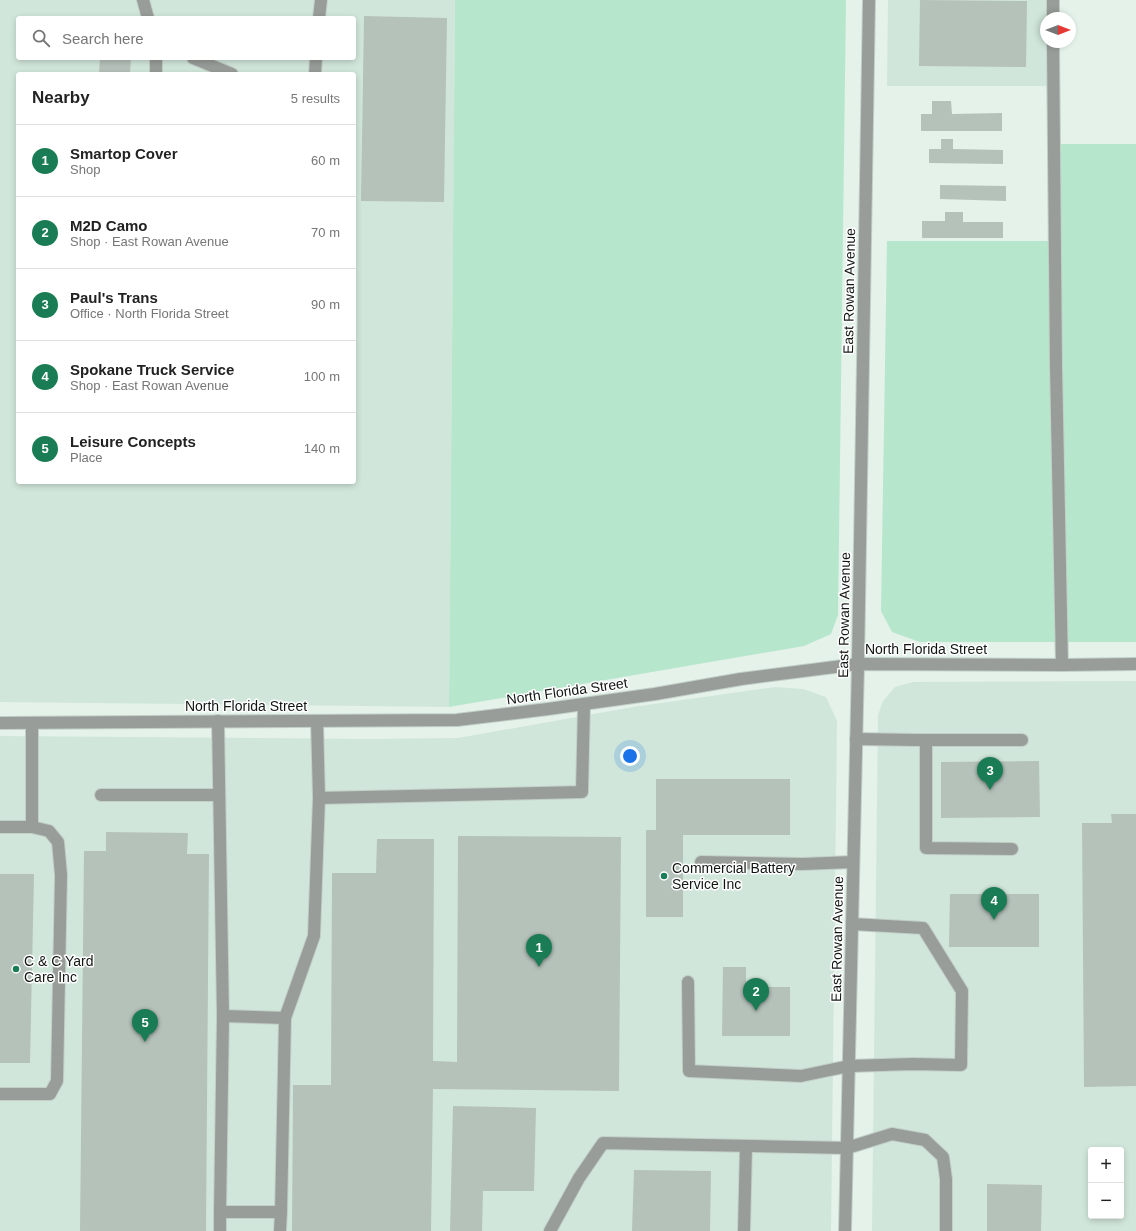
<!DOCTYPE html>
<html lang="en">
<head>
<meta charset="utf-8">
<style>
  body { margin:0; font-family:Helvetica,sans-serif; background:#f2f2f2; color:#222 }
  .controls { position:absolute; right:12px; bottom:12px; display:grid; overflow:hidden; border-radius:4px; box-shadow:0 2px 6px #0003 }
  .controls button { width:36px; height:36px; display:grid; place-items:center; padding:0; border:0; border-bottom:1px solid #e0e0e0; background:#fff; color:#222; font:20px sans-serif }
  .compass { position:absolute; left:1040px; top:12px; width:36px; height:36px; border-radius:50%; background:#fff; box-shadow:0 2px 6px #0003; rotate:90deg }
  .you { position:absolute; left:630px; top:756px; width:14px; height:14px; margin:-10px; border:3px solid #fff; border-radius:50%; background:#1a73e8; box-shadow:0 0 0 6px #1a73e833 }
  .badge { display:grid; place-items:center; width:26px; height:26px; border-radius:50%; background:#1a7c54; color:#fff; font-size:13px; font-weight:700 }
  .pin { position:absolute; translate:-50% -33px; filter:drop-shadow(0 1px 2px #0008) }
  .pin::after { content:''; position:absolute; top:21px; width:14px; height:12px; background:inherit; clip-path:polygon(0 0,100% 0,50% 100%) }
  .list { margin:0; padding:0; list-style:none }
  h2 { display:flex; justify-content:space-between; align-items:center; height:52px; margin:0; padding:0 16px; font-size:17px }
  h2 small { font-size:13px; font-weight:400; color:#767676 }
  .list li { display:grid; grid-template-columns:26px 1fr auto; gap:12px; align-items:center; box-sizing:border-box; height:72px; padding:0 16px; border-top:1px solid #e0e0e0 }
  .list b { display:block; font-size:15px; white-space:nowrap }
  .list p { margin:0; font-size:13px; white-space:nowrap; color:#767676 }
  .list em { font-size:13px; font-style:normal; color:#767676 }
  .icon { flex:none; width:22px; height:22px; fill:none; stroke:currentColor; stroke-width:2; stroke-linecap:round; stroke-linejoin:round }
  .map { position:relative; flex:none; width:1136px; height:1231px; overflow:hidden }
  .search { position:absolute; background:#fff; box-shadow:0 2px 6px #0003; left:16px; top:16px; width:340px; height:44px; display:flex; align-items:center; gap:10px; box-sizing:border-box; padding:0 14px; border-radius:4px; color:#767676; font-size:15px }
  .panel { position:absolute; background:#fff; box-shadow:0 2px 6px #0003; left:16px; top:72px; width:340px; height:412px; border-radius:4px }
  .map>svg:first-child { display:block }
  .built { fill:#d1e6da; fill-rule:evenodd }
  .green { fill:#b6e6cb }
  .building { fill:#b5c2ba }
  .lines { fill:none; stroke-linecap:round; stroke-linejoin:round }
  .minor-casing { stroke:#c2cfc7; stroke-width:14 }
  .minor { stroke:#989d9a; stroke-width:12 }
  .poi-dot { fill:#1a7c54; stroke:#fff; stroke-width:1.5 }
  .labels { text-anchor:middle; dominant-baseline:central; stroke-width:3; stroke-linejoin:round; paint-order:stroke }
  .street-label { font-size:14px; fill:#101512; stroke:#fff }
  .poi-label { font-size:14px; fill:#101512; stroke:#fff; text-anchor:start }
</style>
</head>
<body>
<div class="map">
<svg width="1136" height="1231" viewBox="0 0 1136 1231">
  <rect width="100%" height="100%" fill="#e4f2ea"/>
  <g class="built">
    <path d="M0 0H455L449 707 0 702ZM18 18H354V58H18ZM18 74H354V482H18Z"/>
    <path d="M888 0H1046L1048 86H887Z"/>
    <path d="M1136 681V1231H872L878 715 883 701 895 687 913 682ZM1091 1150H1121V1216H1091Z"/>
    <path d="M775 687 803 689 826 697 837 721 831 1231H0V736L369 739 458 738 633 707Z"/>
  </g>
  <g class="green">
    <path d="M455 0H846L838 615 831 634 804 646 449 707Z"/>
    <path d="M1048 144H1136V642H920L892 632 881 611 887 241H1048Z"/>
  </g>
  <g class="building">
    <path d="M920 0 1027 1 1026 67 919 66Z"/>
    <path d="M364 16 447 18 444 202 361 201Z"/>
    <path d="M100 58H131L130 74H99Z"/>
    <path d="M932 101H951L952 114 1002 113V131H921V114H932Z"/>
    <path d="M941 139H953V149L1003 150V164L929 163V149H941Z"/>
    <path d="M940 185 1006 186V201L940 199Z"/>
    <path d="M945 212H963V222H1003V238H922V221H945Z"/>
    <path d="M1039 761 1040 817 941 818V762Z"/>
    <path d="M656 779H790V835H683V917H646V830H656Z"/>
    <path d="M1111 814H1136V1086L1084 1087 1082 823H1112Z"/>
    <path d="M106 832 188 833 187 854H209L206 1231H80L84 851H106Z"/>
    <path d="M458 836 621 837 619 1091 433 1089 431 1231H292L293 1085H331L332 873H376L377 839H434L433 1061 457 1062Z"/>
    <path d="M0 874H34L30 1063H0Z"/>
    <path d="M950 894H1039V947H949Z"/>
    <path d="M723 967H746V987H790V1036H722Z"/>
    <path d="M453 1106 536 1108 534 1191H483L482 1231H450Z"/>
    <path d="M634 1170 711 1171 710 1231H632Z"/>
    <path d="M987 1184 1042 1185 1041 1231H987Z"/>
  </g>
  <g class="lines">
    <defs>
      <g id="minor">
        <path d="M143 0 148 18"/>
        <path d="M319 18 321 0"/>
        <path d="M1053 18V0"/>
        <path d="M1053 42 1056 366 1062 665"/>
        <path d="M193 58 232 74"/>
        <path d="M156 74V58"/>
        <path d="M315 74 316 58"/>
        <path d="M218 721 223 1016"/>
        <path d="M317 721 319 798 582 792 584 704"/>
        <path d="M0 723 457 720 548 709 655 694 741 679 858 664 1062 665 1136 664"/>
        <path d="M856 739 916 740H1022"/>
        <path d="M926 740V848L1012 849"/>
        <path d="M101 795H219"/>
        <path d="M0 827H32V723"/>
        <path d="M701 862 803 864 853 862"/>
        <path d="M688 982 689 1071 801 1076 849 1066 913 1064 961 1065 962 991 923 928 852 924"/>
        <path d="M0 1094H50L57 1081 61 875 58 842 49 831 32 827"/>
        <path d="M281 1212 285 1018"/>
        <path d="M220 1231V1212"/>
        <path d="M280 1231 281 1212H220L223 1016 285 1018 314 936 319 798"/>
        <path d="M550 1231 579 1178 603 1143 847 1148 892 1134 925 1140 943 1157 946 1179V1231"/>
        <path d="M744 1231 746 1146"/>
        <path d="M845 1231 858 664 869 0"/>
      </g>
    </defs>
    <use href="#minor" class="minor-casing"/>
    <use href="#minor" class="minor"/>
  </g>
  <g class="poi-dot">
    <circle cx="664" cy="876" r="4"/>
    <circle cx="16" cy="969" r="4"/>
  </g>
  <g class="labels">
    <g class="street-label">
      <text transform="translate(849 291) rotate(-89)">East Rowan Avenue</text>
      <text transform="translate(844 615) rotate(-89)">East Rowan Avenue</text>
      <text x="926" y="649">North Florida Street</text>
      <text transform="translate(567 691) rotate(-8)">North Florida Street</text>
      <text x="246" y="706">North Florida Street</text>
      <text transform="translate(837 939) rotate(-89)">East Rowan Avenue</text>
    </g>
    <g class="poi-label">
      <text x="672" y="868">Commercial Battery<tspan x="672" dy="16">Service Inc</tspan></text>
      <text x="24" y="961">C &amp; C Yard<tspan x="24" dy="16">Care Inc</tspan></text>
    </g>
  </g>
</svg>
<div class="controls">
<button>+</button>
<button>−</button>
</div>
<svg class="compass" viewBox="-18 -18 36 36"><path d="M0-13l5 13h-10z" fill="#e53935"/><path d="M0 13l5-13h-10z" fill="#767676"/></svg>
<div class="you"></div>
<div class="pin badge" style="left:539px;top:967px">1</div>
<div class="pin badge" style="left:756px;top:1011px">2</div>
<div class="pin badge" style="left:990px;top:790px">3</div>
<div class="pin badge" style="left:994px;top:920px">4</div>
<div class="pin badge" style="left:145px;top:1042px">5</div>
<div class="search"><svg class="icon" aria-label="search" viewBox="0 0 24 24"><circle cx="10" cy="10" r="6"/><path d="M15 15l6 6"/></svg>Search here</div>
<section class="panel">
<h2>Nearby<small>5 results</small></h2>
<ul class="list">
<li><span class="badge">1</span><div><b>Smartop Cover</b><p>Shop</p></div><em>60 m</em></li>
<li><span class="badge">2</span><div><b>M2D Camo</b><p>Shop · East Rowan Avenue</p></div><em>70 m</em></li>
<li><span class="badge">3</span><div><b>Paul's Trans</b><p>Office · North Florida Street</p></div><em>90 m</em></li>
<li><span class="badge">4</span><div><b>Spokane Truck Service</b><p>Shop · East Rowan Avenue</p></div><em>100 m</em></li>
<li><span class="badge">5</span><div><b>Leisure Concepts</b><p>Place</p></div><em>140 m</em></li>
</ul>
</section>
</div>
</body>
</html>
